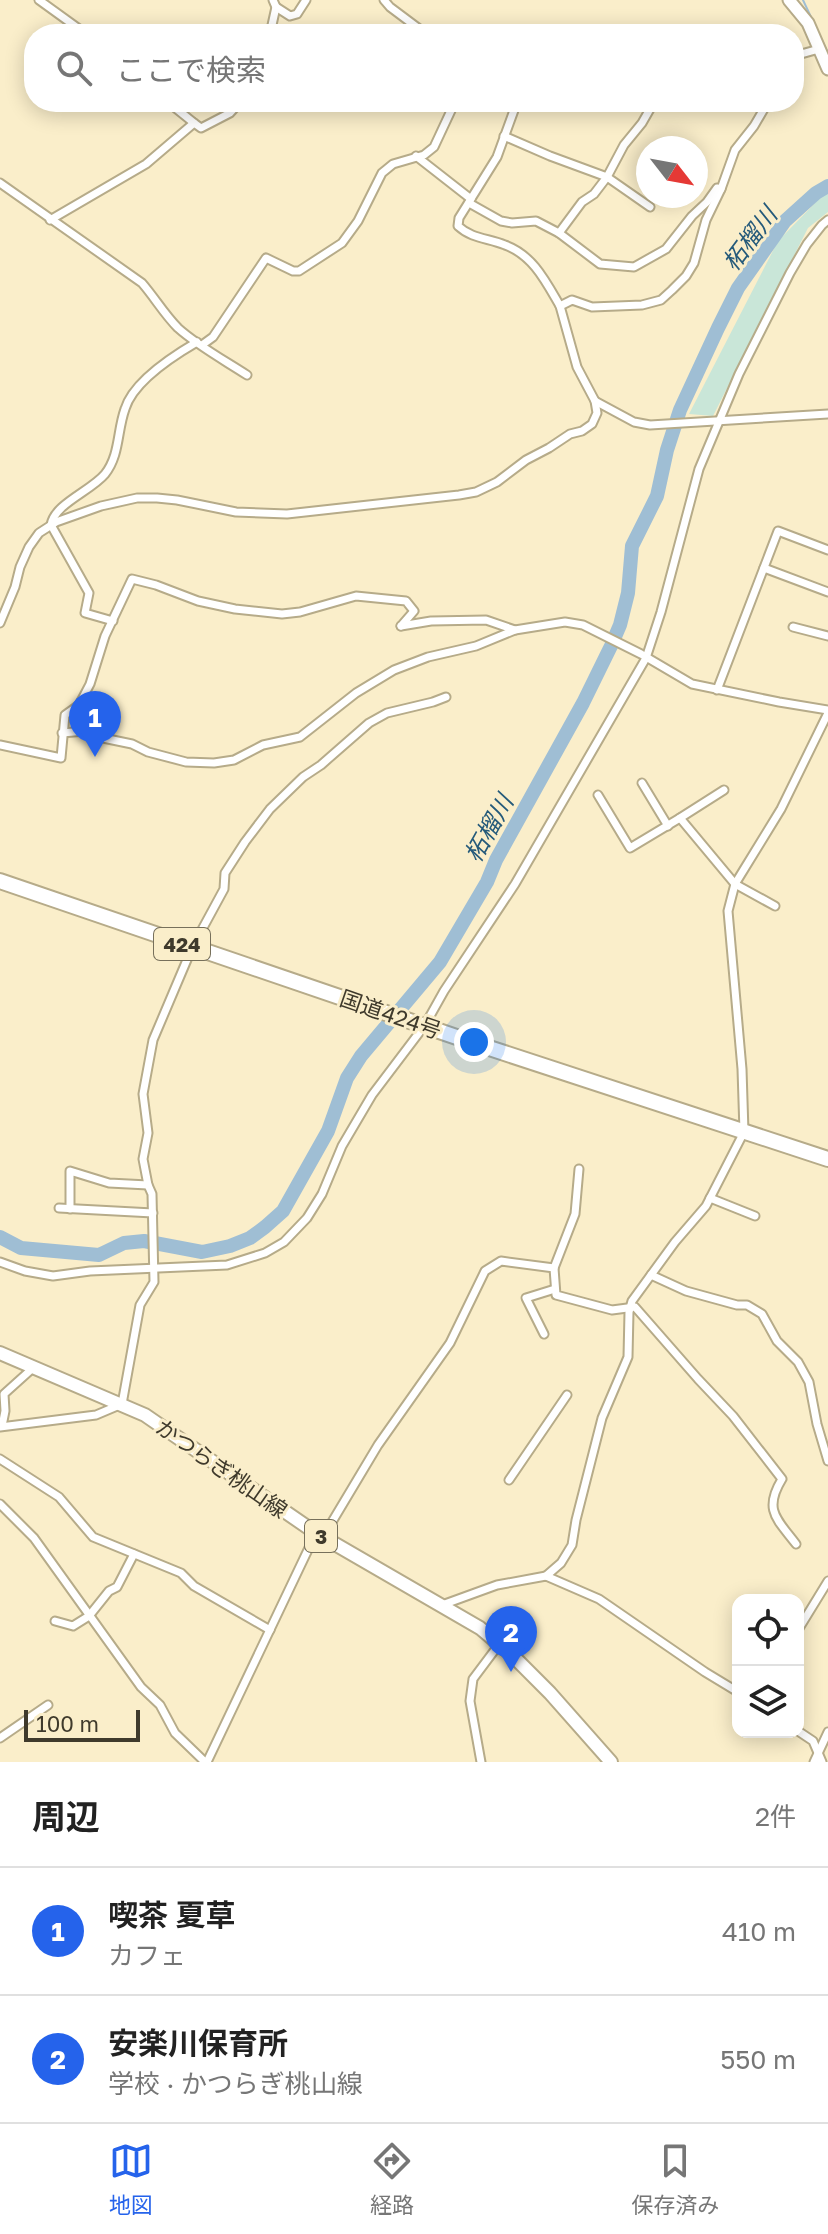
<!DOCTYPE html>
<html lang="ja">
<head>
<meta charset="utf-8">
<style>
  body { margin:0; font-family:"Golos Text","Noto Sans JP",sans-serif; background:#f6f6f6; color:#222 }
  .controls { position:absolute; right:24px; bottom:24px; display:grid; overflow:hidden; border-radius:16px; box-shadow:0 4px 20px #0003 }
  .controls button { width:72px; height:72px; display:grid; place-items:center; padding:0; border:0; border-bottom:2px solid #e0e0e0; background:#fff; color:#222; font:40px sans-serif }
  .compass { position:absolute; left:636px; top:136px; width:72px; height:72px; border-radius:50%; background:#fff; box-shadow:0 4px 20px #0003; rotate:121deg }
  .scale { position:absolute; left:24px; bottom:20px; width:116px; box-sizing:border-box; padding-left:8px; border:4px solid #3f3a2c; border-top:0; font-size:22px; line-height:28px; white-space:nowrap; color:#3f3a2c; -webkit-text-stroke:6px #faeeca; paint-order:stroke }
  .you { position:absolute; left:474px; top:1042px; width:28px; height:28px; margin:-20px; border:6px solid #fff; border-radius:50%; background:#1a73e8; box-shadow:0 0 0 12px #1a73e833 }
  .badge { display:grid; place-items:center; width:52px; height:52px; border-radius:50%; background:#2563eb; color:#fff; font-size:26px; font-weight:700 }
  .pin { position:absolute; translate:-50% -66px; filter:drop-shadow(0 2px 4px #0008) }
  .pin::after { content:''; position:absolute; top:42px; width:28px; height:24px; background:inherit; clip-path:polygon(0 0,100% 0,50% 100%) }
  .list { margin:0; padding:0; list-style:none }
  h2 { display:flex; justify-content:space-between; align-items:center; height:104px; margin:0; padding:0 32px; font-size:34px }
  h2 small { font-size:26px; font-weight:400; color:#767676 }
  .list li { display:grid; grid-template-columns:52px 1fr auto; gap:24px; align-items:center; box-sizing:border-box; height:128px; padding:0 32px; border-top:2px solid #e0e0e0 }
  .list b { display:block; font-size:30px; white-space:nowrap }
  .list p { margin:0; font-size:26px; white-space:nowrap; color:#767676 }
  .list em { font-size:26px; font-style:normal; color:#767676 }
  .icon { flex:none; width:44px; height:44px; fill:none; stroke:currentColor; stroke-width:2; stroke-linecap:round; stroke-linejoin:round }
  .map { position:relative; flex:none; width:828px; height:1762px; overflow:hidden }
  .search { position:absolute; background:#fff; box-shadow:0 4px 20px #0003; left:24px; right:24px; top:24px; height:88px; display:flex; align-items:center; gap:20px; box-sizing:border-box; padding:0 28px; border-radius:32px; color:#767676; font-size:30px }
  .sheet { height:360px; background:#fff }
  nav { display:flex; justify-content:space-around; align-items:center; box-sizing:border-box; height:112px; border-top:2px solid #e0e0e0; background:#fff; font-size:22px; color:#767676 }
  nav a { display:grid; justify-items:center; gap:4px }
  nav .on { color:#2563eb }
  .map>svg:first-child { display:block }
  .green { fill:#c9e6d8 }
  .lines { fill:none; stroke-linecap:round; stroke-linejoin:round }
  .stream { stroke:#9fbed4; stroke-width:2 }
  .river { stroke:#9fbed4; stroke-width:14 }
  .street-casing { stroke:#b6ab89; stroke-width:11 }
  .secondary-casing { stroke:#b6ab89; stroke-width:15 }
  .primary-casing { stroke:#b6ab89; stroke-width:16 }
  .highway-casing { stroke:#b6ab89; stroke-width:18 }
  .street { stroke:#fff; stroke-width:7 }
  .secondary { stroke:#fff; stroke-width:11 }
  .primary { stroke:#fff; stroke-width:12 }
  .highway { stroke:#fff; stroke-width:14 }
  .labels { text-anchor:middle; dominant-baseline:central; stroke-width:6; stroke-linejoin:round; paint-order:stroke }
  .shield { fill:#faeeca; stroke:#77705b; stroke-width:2 }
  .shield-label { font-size:20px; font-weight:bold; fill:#3f3a2c }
  .street-label { font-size:22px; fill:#3f3a2c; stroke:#faeeca }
  .water-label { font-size:24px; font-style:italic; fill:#255a7a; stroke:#faeeca }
</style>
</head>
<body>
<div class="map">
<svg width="828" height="1762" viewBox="0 0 828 1762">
  <rect width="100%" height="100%" fill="#faeeca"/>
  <path class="green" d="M828 193V212L808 228 713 416 689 414 778 241 822 196Z"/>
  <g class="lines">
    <path class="stream" d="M803 0 828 53"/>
    <path class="river" d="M0 1237 21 1248 99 1255 124 1243 144 1241 202 1252 230 1246 250 1238 265 1227 283 1211 328 1131 347 1078 361 1056 440 962 487 882 496 860 583 703 611 646 620 625 628 593 632 546 657 496 667 450 680 410 718 328 738 288 785 221 816 193 828 186"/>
    <defs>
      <g id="street">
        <path d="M39 0 86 34"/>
        <path d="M384 0 390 7 426 34"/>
        <path d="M276 7 290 16 297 14 306 0"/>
        <path d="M270 34 276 7 273 0"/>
        <path d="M794 56 819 49"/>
        <path d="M168 102 194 123"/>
        <path d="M517 102 497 157 459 218 458 226C472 239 488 238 505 245 533 255 546 282 560 306"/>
        <path d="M504 136 550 156 607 177 650 207"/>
        <path d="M416 156 471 199"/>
        <path d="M0 183 142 283C155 298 164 314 178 328 198 346 224 360 247 375"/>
        <path d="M469 203 501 221 512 223 536 221 559 233 600 264 634 267 666 249 692 216 707 202 717 188 721 189"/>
        <path d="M50 220 146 164 194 123 201 128 230 113 240 102"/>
        <path d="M559 233 582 202 594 194 607 177 624 145 642 123 654 102"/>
        <path d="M202 345 213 337 266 258 293 271H299L342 243 358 221 382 173 393 164 424 155 434 147 455 102"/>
        <path d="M595 401 634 422 650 425 828 414"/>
        <path d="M764 568 828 592"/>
        <path d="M113 621 85 613 89 593 51 525C54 504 91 491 105 474 120 455 117 431 125 409 133 382 173 356 197 342"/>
        <path d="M0 623 15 587 20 567 29 547 39 533 56 522 101 506 137 498H157L177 500 236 512 287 514 459 495 476 492 497 482 526 460 549 448 570 434 582 431 592 424 597 413 595 401 577 367 560 306 572 300 592 307 642 305 661 300 672 290 686 276 694 263 706 220 721 189 735 150 754 126 768 102"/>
        <path d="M401 626 431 621 486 620 515 630"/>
        <path d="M793 627 828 636"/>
        <path d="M717 690 778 531 828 550"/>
        <path d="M62 733 85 731 103 738 132 744 148 752 186 762 214 763 234 760 263 745 300 737 356 693 394 670 428 657 476 646 515 630 565 622 583 625 641 654 692 684 779 702 828 710"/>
        <path d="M0 745 61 758 65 715 79 705 90 684 105 636 132 579 156 585 198 601 235 609 282 614 300 612 356 596 406 601 414 611 401 626"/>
        <path d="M642 783 668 826"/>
        <path d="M598 795 630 848 680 818 735 884 775 906"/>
        <path d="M680 818 724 790"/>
        <path d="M710 1198 755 1216"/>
        <path d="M59 1208 153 1213"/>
        <path d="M70 1209V1171L109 1183 148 1185"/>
        <path d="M0 1262 25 1271 53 1276 90 1271 227 1265 265 1253 284 1242 307 1218 322 1194 342 1146 372 1095 425 1025 444 991 515 884 646 658 661 612 699 469 739 374 790 273 807 244 822 225 828 220"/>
        <path d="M554 1268 575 1214 579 1169"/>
        <path d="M651 1275 686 1291 737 1305H747L762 1314 777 1341 798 1362 809 1382 817 1424 828 1461"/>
        <path d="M544 1334 526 1298 555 1289"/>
        <path d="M2 1426 5 1411 4 1394 34 1367"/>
        <path d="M0 1427 96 1415 122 1404 140 1305 154 1282 152 1194 148 1185 143 1159 148 1133 143 1094 153 1040 192 948 224 889 225 873 245 842 270 809 303 777 321 765 369 723 387 713 433 702 446 697"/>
        <path d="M0 1459 59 1497 93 1537 181 1573 194 1586 270 1630"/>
        <path d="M509 1480 567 1395"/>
        <path d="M0 1504 34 1538 141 1687 160 1705 175 1733 205 1762"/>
        <path d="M323 1537 378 1445 450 1343 485 1271 501 1261 554 1268 556 1295 612 1310 635 1307 698 1379 733 1416 782 1479C763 1510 777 1519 796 1544"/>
        <path d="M546 1576 561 1563 572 1545 576 1520 602 1418 628 1357 629 1312 632 1301 675 1242 706 1206 744 1132 742 1069 728 911 735 884 781 809 828 713"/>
        <path d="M442 1605 497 1585 546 1576 599 1599 705 1672 738 1692"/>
        <path d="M55 1621 73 1626 89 1616 109 1591 117 1587 134 1554"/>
        <path d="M798 1630 828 1581"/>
        <path d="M798 1731 813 1741 822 1762"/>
        <path d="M0 1738 48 1705"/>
        <path d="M207 1762 316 1533"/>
        <path d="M481 1762 470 1701 473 1679 500 1643"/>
        <path d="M814 1762 828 1732"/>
      </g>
      <path id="secondary" d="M789 0 808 23 828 69"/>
      <path id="primary" d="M0 1353 145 1415 316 1533 480 1628 512 1655 550 1693 611 1762"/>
      <path id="highway" d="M0 881 477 1044 828 1159"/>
    </defs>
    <use href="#street" class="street-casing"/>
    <use href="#secondary" class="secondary-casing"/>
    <use href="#primary" class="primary-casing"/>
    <use href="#highway" class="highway-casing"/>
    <use href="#street" class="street"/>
    <use href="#secondary" class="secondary"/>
    <use href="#primary" class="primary"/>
    <use href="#highway" class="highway"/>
  </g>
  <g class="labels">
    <g class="shield">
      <rect x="154" y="928" width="56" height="32" rx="6"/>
      <rect x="305" y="1520" width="32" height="32" rx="6"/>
    </g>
    <g class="shield-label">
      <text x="182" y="944">424</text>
      <text x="321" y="1536">3</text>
    </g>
    <g class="street-label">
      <text transform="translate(391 1014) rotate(19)">国道424号</text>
      <text transform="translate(222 1468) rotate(35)">かつらぎ桃山線</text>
    </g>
    <g class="water-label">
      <text transform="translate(749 238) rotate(-53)">柘榴川</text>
      <text transform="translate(488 828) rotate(-61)">柘榴川</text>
    </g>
  </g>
</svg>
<div class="controls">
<button><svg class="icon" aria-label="locate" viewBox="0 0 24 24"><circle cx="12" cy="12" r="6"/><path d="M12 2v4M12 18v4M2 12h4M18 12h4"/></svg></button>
<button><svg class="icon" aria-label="layers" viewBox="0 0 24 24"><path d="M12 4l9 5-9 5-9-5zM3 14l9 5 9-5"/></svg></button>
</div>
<svg class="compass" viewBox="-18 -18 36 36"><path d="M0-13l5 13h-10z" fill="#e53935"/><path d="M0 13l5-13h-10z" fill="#767676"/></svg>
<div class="scale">100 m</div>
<div class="you"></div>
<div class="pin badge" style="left:95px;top:757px">1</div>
<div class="pin badge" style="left:511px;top:1672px">2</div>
<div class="search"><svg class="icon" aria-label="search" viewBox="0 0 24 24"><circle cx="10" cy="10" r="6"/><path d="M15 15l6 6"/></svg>ここで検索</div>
</div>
<section class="sheet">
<h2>周辺<small>2件</small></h2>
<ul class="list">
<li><span class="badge">1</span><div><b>喫茶 夏草</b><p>カフェ</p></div><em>410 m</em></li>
<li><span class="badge">2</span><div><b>安楽川保育所</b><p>学校 · かつらぎ桃山線</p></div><em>550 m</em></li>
</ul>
</section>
<nav>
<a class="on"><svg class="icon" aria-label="map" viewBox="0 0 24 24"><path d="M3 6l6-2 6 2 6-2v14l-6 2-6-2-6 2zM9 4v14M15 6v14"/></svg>地図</a>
<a><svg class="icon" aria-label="directions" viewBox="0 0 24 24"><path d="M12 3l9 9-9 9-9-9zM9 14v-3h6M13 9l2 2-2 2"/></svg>経路</a>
<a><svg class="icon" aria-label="saved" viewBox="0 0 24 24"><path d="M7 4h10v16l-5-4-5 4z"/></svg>保存済み</a>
</nav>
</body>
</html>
